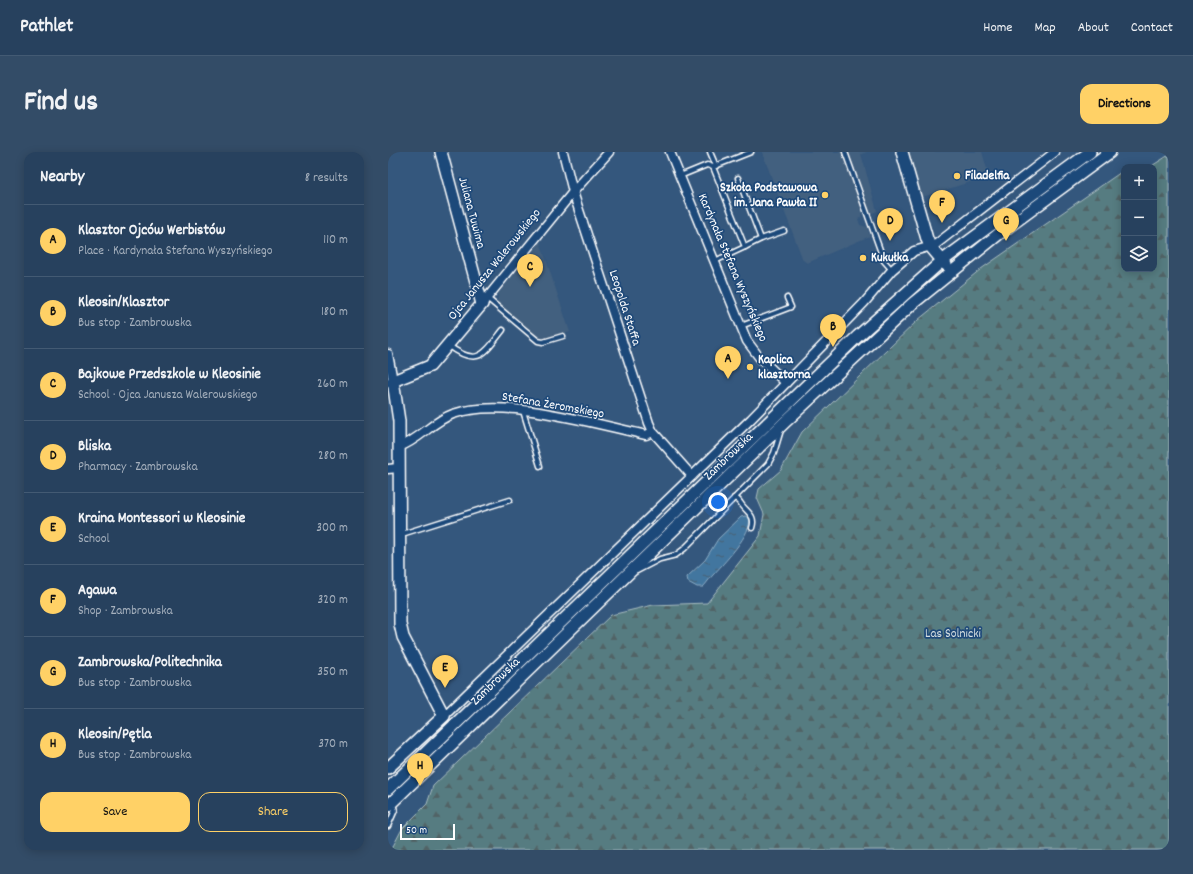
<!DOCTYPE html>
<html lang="en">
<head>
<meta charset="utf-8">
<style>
  body { margin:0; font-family:Dekko,sans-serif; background:#334c67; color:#f1f3f6 }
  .controls { position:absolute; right:12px; top:12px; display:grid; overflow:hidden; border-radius:8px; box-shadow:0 2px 10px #0003 }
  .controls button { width:36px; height:36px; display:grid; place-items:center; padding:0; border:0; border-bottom:1px solid #435a73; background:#27415e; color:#f1f3f6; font:20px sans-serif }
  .scale { position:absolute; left:12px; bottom:10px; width:55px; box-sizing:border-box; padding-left:4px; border:2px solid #fff; border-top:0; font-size:11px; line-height:14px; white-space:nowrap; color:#fff; -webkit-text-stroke:3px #1f4a7a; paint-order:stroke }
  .you { position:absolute; left:330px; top:350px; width:14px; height:14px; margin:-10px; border:3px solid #fff; border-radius:50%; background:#1a73e8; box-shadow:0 0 0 6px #1a73e833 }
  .badge { display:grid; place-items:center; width:26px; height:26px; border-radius:50%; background:#ffd166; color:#111; font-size:13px; font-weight:700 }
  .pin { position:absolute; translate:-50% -33px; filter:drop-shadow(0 1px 2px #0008) }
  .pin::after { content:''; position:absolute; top:21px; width:14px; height:12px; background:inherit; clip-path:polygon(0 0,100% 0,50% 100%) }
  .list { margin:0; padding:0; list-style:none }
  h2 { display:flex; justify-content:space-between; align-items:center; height:52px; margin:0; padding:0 16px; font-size:17px }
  h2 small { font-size:13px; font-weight:400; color:#a4afbc }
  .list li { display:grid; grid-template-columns:26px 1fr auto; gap:12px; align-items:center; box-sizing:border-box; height:72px; padding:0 16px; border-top:1px solid #435a73 }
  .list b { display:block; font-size:15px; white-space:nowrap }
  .list p { margin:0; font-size:13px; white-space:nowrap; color:#a4afbc }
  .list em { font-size:13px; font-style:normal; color:#a4afbc }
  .actions { display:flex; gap:8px; padding:12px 16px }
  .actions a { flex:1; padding:9px 0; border:1px solid #ffd166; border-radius:12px; text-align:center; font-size:14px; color:#ffd166 }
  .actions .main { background:#ffd166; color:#111 }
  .icon { flex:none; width:22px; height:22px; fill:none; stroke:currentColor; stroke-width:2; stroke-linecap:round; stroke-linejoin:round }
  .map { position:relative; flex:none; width:781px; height:698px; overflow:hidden; border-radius:12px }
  header { display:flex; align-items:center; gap:24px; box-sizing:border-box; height:56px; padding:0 20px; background:#27415e; border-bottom:1px solid #435a73 }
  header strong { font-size:19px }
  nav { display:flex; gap:22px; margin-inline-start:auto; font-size:14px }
  .intro { display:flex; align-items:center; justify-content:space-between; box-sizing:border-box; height:96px; padding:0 24px }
  h1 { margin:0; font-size:28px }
  .button { padding:10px 18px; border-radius:12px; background:#ffd166; color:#111; font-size:14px; font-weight:700 }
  main { display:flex; gap:24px; padding:0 24px }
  aside { flex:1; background:#27415e; border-radius:12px; box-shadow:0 2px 10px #0003 }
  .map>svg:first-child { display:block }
  .built { fill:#43607f }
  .forest { fill:url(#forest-firs); stroke:#aabdc0 }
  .water { fill:url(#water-ripples); stroke:#8eadc5 }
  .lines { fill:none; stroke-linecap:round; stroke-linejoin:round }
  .lane-casing { stroke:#fff; stroke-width:7 }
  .street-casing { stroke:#fff; stroke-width:11 }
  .secondary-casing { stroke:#fff; stroke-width:14 }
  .lane { stroke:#1f4a7a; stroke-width:4 }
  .street { stroke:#1f4a7a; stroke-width:8 }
  .secondary { stroke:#1f4a7a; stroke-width:11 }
  .poi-dot { fill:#ffd166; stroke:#1f4a7a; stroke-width:1.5 }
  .labels { text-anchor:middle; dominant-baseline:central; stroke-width:3.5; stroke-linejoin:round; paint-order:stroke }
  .poi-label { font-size:13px; font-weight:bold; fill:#fff; stroke:#1f4a7a; text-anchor:start }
  .street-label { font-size:13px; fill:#fff; stroke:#1f4a7a }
  .park-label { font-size:13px; fill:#d5dee0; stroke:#1f4a7a }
</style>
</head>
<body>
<header>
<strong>Pathlet</strong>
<nav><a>Home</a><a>Map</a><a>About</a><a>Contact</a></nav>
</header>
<div class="intro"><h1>Find us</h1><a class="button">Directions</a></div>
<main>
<aside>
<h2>Nearby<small>8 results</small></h2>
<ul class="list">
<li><span class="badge">A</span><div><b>Klasztor Ojców Werbistów</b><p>Place · Kardynała Stefana Wyszyńskiego</p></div><em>110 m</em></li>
<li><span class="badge">B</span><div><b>Kleosin/Klasztor</b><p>Bus stop · Zambrowska</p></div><em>180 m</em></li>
<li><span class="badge">C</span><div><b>Bajkowe Przedszkole w Kleosinie</b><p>School · Ojca Janusza Walerowskiego</p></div><em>260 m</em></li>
<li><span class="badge">D</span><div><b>Bliska</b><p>Pharmacy · Zambrowska</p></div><em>280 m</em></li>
<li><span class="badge">E</span><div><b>Kraina Montessori w Kleosinie</b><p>School</p></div><em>300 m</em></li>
<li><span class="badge">F</span><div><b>Agawa</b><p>Shop · Zambrowska</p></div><em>320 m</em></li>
<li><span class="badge">G</span><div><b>Zambrowska/Politechnika</b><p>Bus stop · Zambrowska</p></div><em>350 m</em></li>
<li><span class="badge">H</span><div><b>Kleosin/Pętla</b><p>Bus stop · Zambrowska</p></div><em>370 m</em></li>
</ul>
<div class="actions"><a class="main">Save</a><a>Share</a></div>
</aside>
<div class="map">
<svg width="781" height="698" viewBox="0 0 781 698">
  <defs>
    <pattern id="forest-firs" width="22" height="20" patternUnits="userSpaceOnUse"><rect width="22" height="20" fill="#567b81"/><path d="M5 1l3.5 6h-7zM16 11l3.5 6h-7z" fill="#516466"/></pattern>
    <pattern id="water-ripples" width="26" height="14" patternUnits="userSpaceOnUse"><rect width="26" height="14" fill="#42769f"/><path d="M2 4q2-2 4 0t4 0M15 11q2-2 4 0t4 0" fill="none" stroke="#485f71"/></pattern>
  </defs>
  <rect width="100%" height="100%" fill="#34577d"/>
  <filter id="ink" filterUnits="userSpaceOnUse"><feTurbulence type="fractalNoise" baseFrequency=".025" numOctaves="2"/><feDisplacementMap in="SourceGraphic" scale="8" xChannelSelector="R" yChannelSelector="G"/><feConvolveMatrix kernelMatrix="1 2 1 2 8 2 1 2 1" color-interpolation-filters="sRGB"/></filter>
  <g filter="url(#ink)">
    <g class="built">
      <path d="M374 0H479L473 2 489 59 482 62 479 57 474 58 473 65 470 67 472 73 479 75 482 84 419 111 415 108Z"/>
      <path d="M518 0H594L601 24 531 46Z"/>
      <path d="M152 90 182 180 151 188 109 150 111 141Z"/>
    </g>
    <path class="forest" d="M781 3V698H3L14 677 39 652 45 634 223 463 265 453 319 451 372 384 376 362 369 346 371 337 393 318 414 280 530 168 593 117 736 18V117H766V15H762Z"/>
    <path class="water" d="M357 364 361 366C366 380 334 413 325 423 321 427 319 431 315 435H309L300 430 299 425 317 408 330 387 353 365Z"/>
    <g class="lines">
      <defs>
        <g id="lane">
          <path d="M322 0 328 14"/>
          <path d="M457 0 496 109 504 118"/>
          <path d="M292 24 319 13 325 15"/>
          <path d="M350 26 373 87"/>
          <path d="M357 95 373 87 396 79"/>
          <path d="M327 109 357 95 325 15 363 0"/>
          <path d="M99 146 150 189 155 190 175 184"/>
          <path d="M353 174 403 155 399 146"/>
          <path d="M60 193C90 216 96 202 115 178"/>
          <path d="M135 259 152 314"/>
          <path d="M346 346C351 347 351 349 354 353 360 361 368 364 364 376"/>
          <path d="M14 382 122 348"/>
          <path d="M249 419 272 407 288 403 296 397 380 312 386 301 393 278"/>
          <path d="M0 674 7 658 4 650"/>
        </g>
        <g id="street">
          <path d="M175 0 185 40 261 271 265 280"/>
          <path d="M282 0 359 189 371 205 398 231"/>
          <path d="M94 152 185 40 221 0"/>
          <path d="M0 202 5 229 1 231"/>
          <path d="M11 295C31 288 45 269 65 262 115 244 206 272 258 283L265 280 304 324"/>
          <path d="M0 317 10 316"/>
          <path d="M56 564 363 267 476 151 504 118 526 99 547 93 667 0"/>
        </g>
        <g id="secondary">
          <path d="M514 0 539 87 542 94 558 113"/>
          <path d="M0 616 56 564 15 485 12 472 11 269 5 229 42 214 94 152 53 0"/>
          <path d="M0 637 470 184 554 109 702 0"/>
          <path d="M0 654 397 270 524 152 612 81 722 0"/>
        </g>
      </defs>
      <use href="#lane" class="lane-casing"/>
      <use href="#street" class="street-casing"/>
      <use href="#secondary" class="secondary-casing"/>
      <use href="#lane" class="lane"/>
      <use href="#street" class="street"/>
      <use href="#secondary" class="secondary"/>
    </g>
  </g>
  <g class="poi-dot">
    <circle cx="569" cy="24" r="4"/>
    <circle cx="437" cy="43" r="4"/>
    <circle cx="475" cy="106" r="4"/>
    <circle cx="362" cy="215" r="4"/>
  </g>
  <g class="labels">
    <g class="poi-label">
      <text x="577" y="24">Filadelfia</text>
      <text x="429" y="36" text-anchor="end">Szkoła Podstawowa<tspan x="429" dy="15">im. Jana Pawła II</tspan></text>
      <text x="483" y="106">Kukułka</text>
      <text x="370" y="208">Kaplica<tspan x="370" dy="15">klasztorna</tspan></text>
    </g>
    <g class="street-label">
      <text transform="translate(83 61) rotate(75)">Juliana Tuwima</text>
      <text transform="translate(107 113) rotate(-51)">Ojca Janusza Walerowskiego</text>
      <text transform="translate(344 116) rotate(67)">Kardynała Stefana Wyszyńskiego</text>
      <text transform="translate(236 156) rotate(72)">Leopolda Staffa</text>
      <text transform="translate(165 254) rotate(10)">Stefana Żeromskiego</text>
      <text transform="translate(341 305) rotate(-44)">Zambrowska</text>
      <text transform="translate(108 530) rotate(-44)">Zambrowska</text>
    </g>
    <g class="park-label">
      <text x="565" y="482">Las Solnicki</text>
    </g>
  </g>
</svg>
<div class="controls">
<button>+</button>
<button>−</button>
<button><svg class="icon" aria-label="layers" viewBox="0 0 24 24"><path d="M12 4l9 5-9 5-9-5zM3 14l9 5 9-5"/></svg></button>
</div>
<div class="scale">50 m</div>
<div class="you"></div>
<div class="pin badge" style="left:340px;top:227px">A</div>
<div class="pin badge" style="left:445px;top:195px">B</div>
<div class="pin badge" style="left:142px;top:135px">C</div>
<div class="pin badge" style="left:502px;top:89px">D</div>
<div class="pin badge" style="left:57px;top:536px">E</div>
<div class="pin badge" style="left:554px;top:71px">F</div>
<div class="pin badge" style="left:618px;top:89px">G</div>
<div class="pin badge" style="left:32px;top:634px">H</div>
</div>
</main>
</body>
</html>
